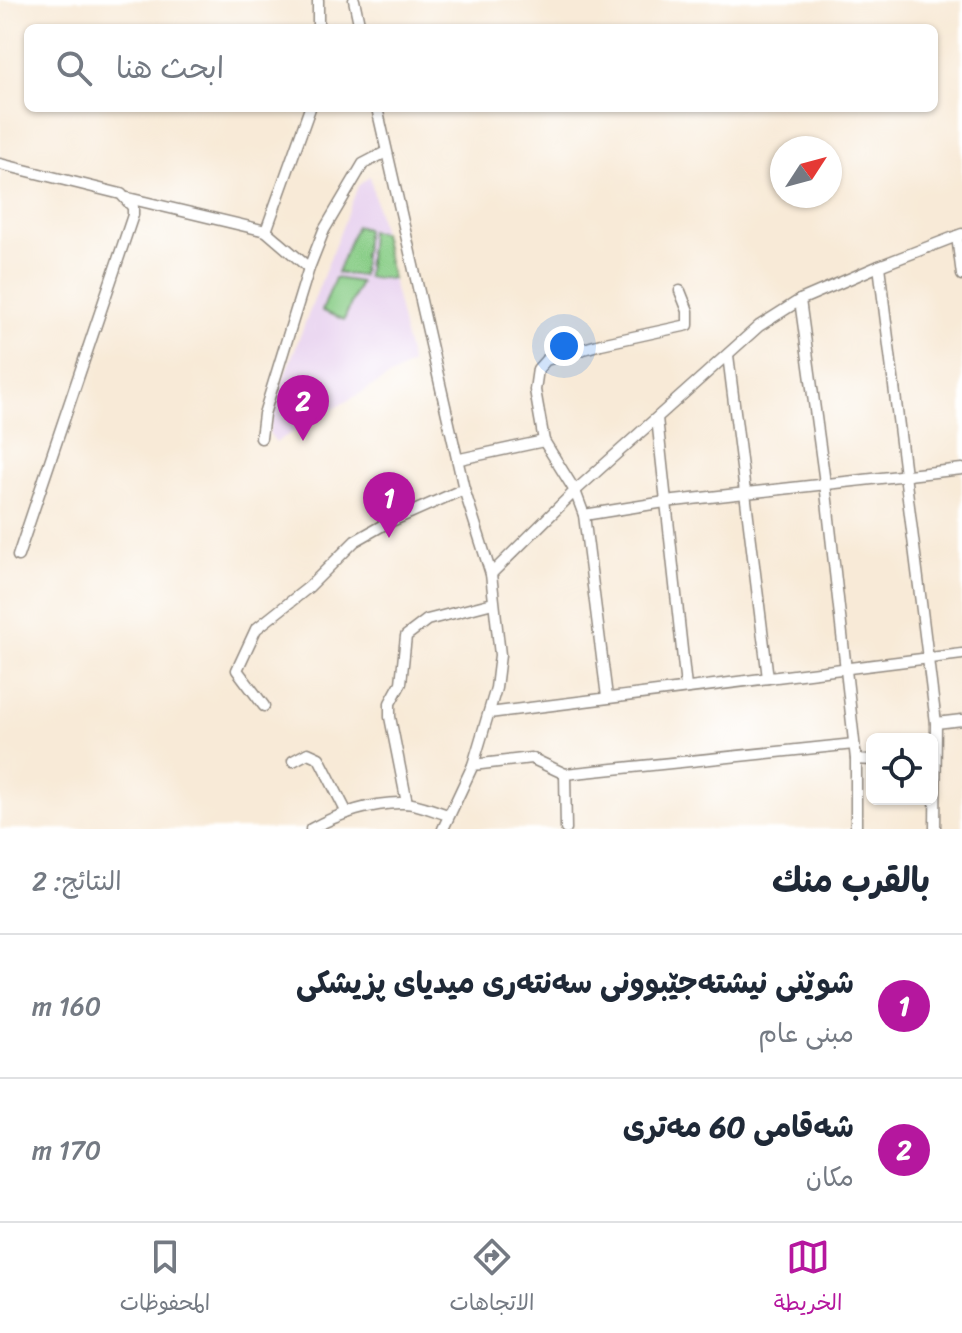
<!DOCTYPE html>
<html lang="ar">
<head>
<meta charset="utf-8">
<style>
  body { margin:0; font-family:Sriracha,"Playpen Sans Arabic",sans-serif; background:#f2f2f3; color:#1f2937; direction:rtl }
  .controls { position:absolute; right:24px; bottom:24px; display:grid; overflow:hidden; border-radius:12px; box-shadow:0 2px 6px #0004 }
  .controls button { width:72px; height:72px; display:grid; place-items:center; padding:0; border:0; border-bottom:2px solid #e0e1e3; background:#fff; color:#1f2937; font:40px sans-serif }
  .compass { position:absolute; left:770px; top:136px; width:72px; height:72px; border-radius:50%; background:#fff; box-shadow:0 2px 6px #0004; rotate:54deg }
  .you { position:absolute; left:564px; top:346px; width:28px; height:28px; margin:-20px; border:6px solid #fff; border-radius:50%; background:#1a73e8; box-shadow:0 0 0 12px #1a73e833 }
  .badge { display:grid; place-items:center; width:52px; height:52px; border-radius:50%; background:#b5179e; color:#fff; font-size:26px; font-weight:700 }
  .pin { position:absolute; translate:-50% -66px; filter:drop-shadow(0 2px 4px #0008) }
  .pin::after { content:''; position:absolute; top:42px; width:28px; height:24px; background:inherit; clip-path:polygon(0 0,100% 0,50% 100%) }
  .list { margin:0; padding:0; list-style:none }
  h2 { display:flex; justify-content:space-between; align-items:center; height:104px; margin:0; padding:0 32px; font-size:34px }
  h2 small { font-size:26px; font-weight:400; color:#747a83 }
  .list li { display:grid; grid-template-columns:52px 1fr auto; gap:24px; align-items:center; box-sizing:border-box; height:144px; padding:0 32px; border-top:2px solid #e0e1e3 }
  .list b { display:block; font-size:30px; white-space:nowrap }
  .list p { margin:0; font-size:26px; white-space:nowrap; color:#747a83 }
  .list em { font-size:26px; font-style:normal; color:#747a83 }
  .icon { flex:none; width:44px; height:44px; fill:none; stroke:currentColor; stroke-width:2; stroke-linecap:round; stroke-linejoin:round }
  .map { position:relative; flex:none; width:962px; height:829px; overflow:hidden; direction:ltr }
  .search { position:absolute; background:#fff; box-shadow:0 2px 6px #0004; left:24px; right:24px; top:24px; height:88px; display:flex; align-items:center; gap:20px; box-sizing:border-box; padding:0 28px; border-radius:12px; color:#747a83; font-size:30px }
  .sheet { height:392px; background:#fff }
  nav { display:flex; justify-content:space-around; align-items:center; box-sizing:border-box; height:112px; border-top:2px solid #e0e1e3; background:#fff; font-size:22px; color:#747a83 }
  nav a { display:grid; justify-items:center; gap:4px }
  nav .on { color:#b5179e }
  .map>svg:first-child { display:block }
  .built { fill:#e8d2ef }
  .green { fill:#89cd87; stroke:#5a7c59; stroke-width:2 }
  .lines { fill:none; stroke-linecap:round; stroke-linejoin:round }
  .street-casing { stroke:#928a81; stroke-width:13 }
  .street { stroke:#fff; stroke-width:10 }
</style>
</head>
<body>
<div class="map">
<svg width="962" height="829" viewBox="0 0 962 829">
  <rect width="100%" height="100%" fill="#fff"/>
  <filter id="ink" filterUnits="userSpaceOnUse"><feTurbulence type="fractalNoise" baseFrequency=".0125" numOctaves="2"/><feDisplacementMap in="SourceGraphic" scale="16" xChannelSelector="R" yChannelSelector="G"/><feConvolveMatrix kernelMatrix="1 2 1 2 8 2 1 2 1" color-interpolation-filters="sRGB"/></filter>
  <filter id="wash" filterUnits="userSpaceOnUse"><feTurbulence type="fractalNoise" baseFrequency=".006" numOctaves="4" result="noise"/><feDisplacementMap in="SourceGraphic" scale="32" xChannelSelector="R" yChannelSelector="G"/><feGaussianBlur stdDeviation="1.8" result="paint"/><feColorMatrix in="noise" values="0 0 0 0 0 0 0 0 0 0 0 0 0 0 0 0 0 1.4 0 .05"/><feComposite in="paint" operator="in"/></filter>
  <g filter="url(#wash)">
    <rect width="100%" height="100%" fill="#f8ead7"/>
    <path class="built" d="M370 176 411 364 276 442 269 433 278 393 358 186Z"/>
    <g class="green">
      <path d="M356 226 366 229 362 276 337 273Z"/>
      <path d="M370 231 382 233 392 279 367 277Z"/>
      <path d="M335 278 360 282 344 320 322 311Z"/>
    </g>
  </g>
  <g filter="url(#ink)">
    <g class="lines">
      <defs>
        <g id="street">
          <path d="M318 0V28"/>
          <path d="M354 0 360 28"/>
          <path d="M377 108 464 489 491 574 500 655 496 688 473 765 443 829"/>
          <path d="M0 164 121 194 133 207V215L18 556"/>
          <path d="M128 198 266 231 309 268"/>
          <path d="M266 231 310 108"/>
          <path d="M957 236 962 275"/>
          <path d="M879 266 936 723 935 829"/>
          <path d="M800 300 825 483 856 759V829"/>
          <path d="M728 355 768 678"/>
          <path d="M657 418 686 687"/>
          <path d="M261 438 264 414 309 268 324 230 363 164 386 152"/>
          <path d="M460 459 544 441"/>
          <path d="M584 515 665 502 962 469"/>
          <path d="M491 574 575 491 759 326 800 300 879 266 962 234"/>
          <path d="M607 697 584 515 575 491 544 441 535 390 538 369 546 360 601 344 688 325V311L680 291"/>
          <path d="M264 706 237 670 256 629 309 587 355 541 385 524 464 489"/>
          <path d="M489 713 962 654"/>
          <path d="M936 723 962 720"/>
          <path d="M856 759 872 760"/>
          <path d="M293 761 308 753 319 758 347 813"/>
          <path d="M473 765 531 758 565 774 854 744"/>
          <path d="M565 774 566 829"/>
          <path d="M407 803 390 717V703L401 683 406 636 427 620 493 603"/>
          <path d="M311 829C338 814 373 802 404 803 418 803 434 811 448 815"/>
        </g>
      </defs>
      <use href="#street" class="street-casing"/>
      <use href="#street" class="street"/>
    </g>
  </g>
</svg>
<div class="controls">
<button><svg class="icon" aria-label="locate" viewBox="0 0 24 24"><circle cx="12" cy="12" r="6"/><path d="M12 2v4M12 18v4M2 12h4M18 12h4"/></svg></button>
</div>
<svg class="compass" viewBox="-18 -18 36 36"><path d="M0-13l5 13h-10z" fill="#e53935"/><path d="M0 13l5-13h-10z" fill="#747a83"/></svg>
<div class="you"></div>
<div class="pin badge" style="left:389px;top:538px">1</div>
<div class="pin badge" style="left:303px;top:441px">2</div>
<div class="search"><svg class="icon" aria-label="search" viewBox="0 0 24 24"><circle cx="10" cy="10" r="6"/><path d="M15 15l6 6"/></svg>ابحث هنا</div>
</div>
<section class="sheet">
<h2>بالقرب منك<small>النتائج: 2</small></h2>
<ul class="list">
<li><span class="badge">1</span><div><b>شوێنی نیشتەجێبوونی سەنتەری میدیای پزیشکی</b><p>مبنى عام</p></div><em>160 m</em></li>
<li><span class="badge">2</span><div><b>شەقامی 60 مەتری</b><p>مكان</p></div><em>170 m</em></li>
</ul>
</section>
<nav>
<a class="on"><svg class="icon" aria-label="map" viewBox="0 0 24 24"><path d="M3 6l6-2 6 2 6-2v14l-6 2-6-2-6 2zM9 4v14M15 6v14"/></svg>الخريطة</a>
<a><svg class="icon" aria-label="directions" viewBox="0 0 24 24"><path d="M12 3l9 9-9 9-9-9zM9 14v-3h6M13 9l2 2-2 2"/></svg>الاتجاهات</a>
<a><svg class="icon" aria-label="saved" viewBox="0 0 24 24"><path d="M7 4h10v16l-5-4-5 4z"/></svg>المحفوظات</a>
</nav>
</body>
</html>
